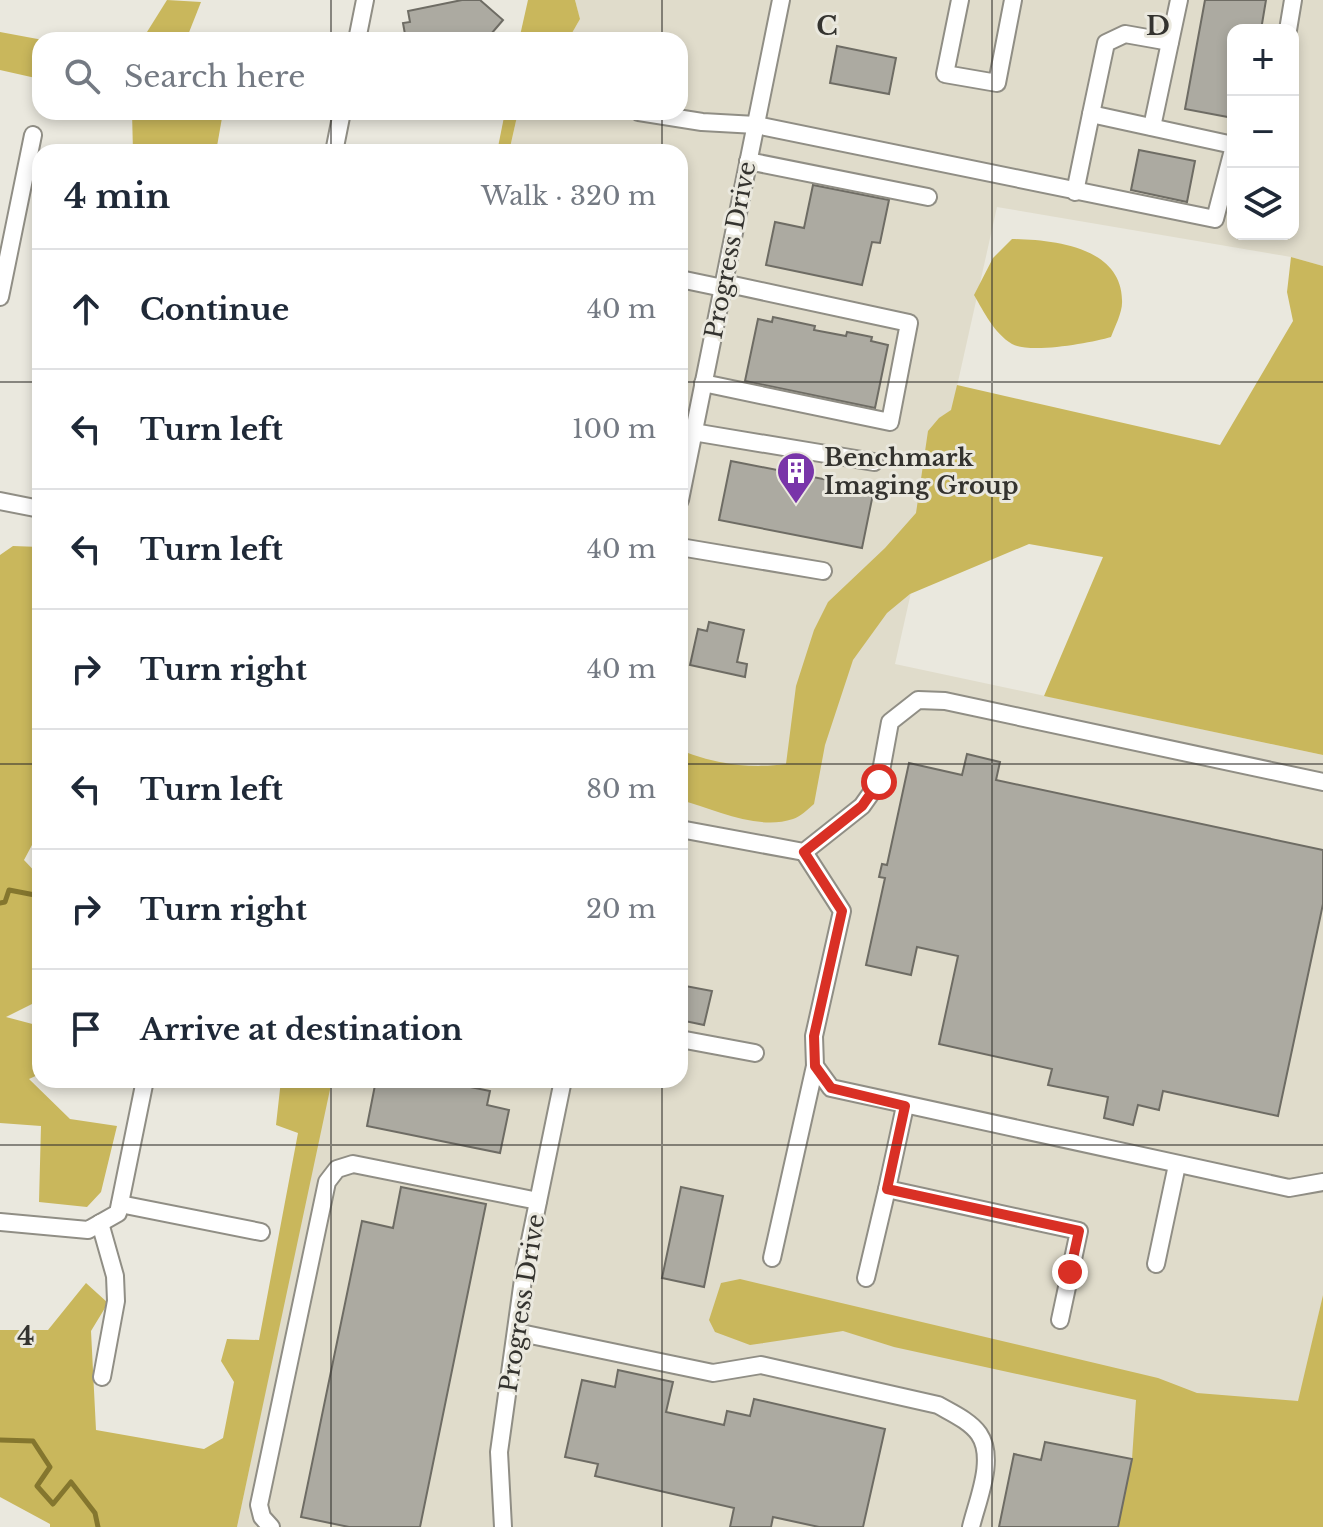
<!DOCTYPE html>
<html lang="en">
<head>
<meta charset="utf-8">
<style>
  body { margin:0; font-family:"Libre Baskerville",serif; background:#f2f2f3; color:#1f2937 }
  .controls { position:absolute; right:24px; top:24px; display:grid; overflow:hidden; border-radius:16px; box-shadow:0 4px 12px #0003 }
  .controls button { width:72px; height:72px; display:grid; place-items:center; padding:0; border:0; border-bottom:2px solid #e0e1e3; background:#fff; color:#1f2937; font:40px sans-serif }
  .stop { position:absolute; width:24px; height:24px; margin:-18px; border:6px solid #d93025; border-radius:50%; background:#fff }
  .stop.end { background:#d93025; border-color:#fff; box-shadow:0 2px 8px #0008 }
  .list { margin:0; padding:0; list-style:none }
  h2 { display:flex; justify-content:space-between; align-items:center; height:104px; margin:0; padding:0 32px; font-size:34px }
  h2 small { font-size:26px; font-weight:400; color:#747a83 }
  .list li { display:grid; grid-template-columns:52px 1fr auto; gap:24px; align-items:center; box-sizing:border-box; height:120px; padding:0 32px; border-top:2px solid #e0e1e3 }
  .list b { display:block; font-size:30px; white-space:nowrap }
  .list em { font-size:26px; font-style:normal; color:#747a83 }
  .icon { flex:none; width:44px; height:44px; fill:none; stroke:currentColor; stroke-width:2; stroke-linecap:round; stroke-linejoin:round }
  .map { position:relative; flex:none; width:1323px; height:1527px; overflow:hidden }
  .search { position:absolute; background:#fff; box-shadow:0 4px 12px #0003; left:32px; top:32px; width:656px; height:88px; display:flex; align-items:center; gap:20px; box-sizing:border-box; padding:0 28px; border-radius:24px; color:#747a83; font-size:30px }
  .panel { position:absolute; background:#fff; box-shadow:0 4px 12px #0003; left:32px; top:144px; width:656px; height:944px; border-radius:24px }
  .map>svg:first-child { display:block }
  .built { fill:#e0dccb; fill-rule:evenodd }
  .green { fill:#c9b75c }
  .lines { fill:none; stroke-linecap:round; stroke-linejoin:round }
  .stream { stroke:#84762e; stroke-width:5 }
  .building { fill:#acaaa1; stroke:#6e6c64; stroke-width:2 }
  .minor-casing { stroke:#908e85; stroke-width:20 }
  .minor { stroke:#fff; stroke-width:16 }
  .route { stroke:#d93025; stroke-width:10 }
  .grid { fill:none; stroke:#34332f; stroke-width:2; stroke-opacity:0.55 }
  .labels { text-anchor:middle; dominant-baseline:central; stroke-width:6; stroke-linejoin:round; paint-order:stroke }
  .street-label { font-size:24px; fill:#34332f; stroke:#eae8de }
  .poi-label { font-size:24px; font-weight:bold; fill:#34332f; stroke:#eae8de; text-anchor:start }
  .grid-label { font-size:26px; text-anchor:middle; font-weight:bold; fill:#34332f; stroke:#eae8de; stroke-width:6; stroke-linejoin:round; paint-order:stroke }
</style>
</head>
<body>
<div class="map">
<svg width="1323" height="1527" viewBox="0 0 1323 1527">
  <rect width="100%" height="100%" fill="#eae8de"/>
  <path class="built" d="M575 0H1323V266L1291 257 997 207 895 664 1323 755V1295L1299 1401 1142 1527H237L330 1080H680V152H509L518 112H680V40H568L580 19ZM1233 30H1293V234H1233Z"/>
  <g class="green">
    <path d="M167 0 201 2 186 40H142Z"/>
    <path d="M528 0H575L580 19 568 40H519Z"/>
    <path d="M0 32 43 40H40V79L0 70Z"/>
    <path d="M132 112H223L216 152H133Z"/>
    <path d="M505 112H518L509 152H497Z"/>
    <path d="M1012 239C1052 240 1121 246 1122 300 1123 312 1115 326 1111 337 1091 343 1030 354 1012 344 994 333 984 312 974 295L993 258Z"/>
    <path d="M1291 257 1323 266V755L1044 696 1103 557 1029 544 910 594 887 613 853 660 825 745 814 804C808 809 800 817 793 819 757 831 715 809 680 800V750C715 764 749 769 786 764L796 686 814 630 828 602 885 548 916 513 928 431 939 418 951 410 957 385 1220 445 1293 321 1287 292Z"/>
    <path d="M13 546 40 547V830L24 860 40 877V1000L6 1017 40 1026V1074L29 1079 70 1119 117 1126 101 1192 87 1207 39 1202 41 1126 0 1123V555Z"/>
    <path d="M281 1080H332L237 1527H50V1524L0 1497V1330H48L86 1283 108 1303 91 1331 96 1430 204 1449 223 1438 234 1382 221 1361 227 1339 259 1340 298 1133 276 1125Z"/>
    <path d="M740 1279 1158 1378 1197 1393 1298 1401 1323 1295V1527H1118L1132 1459 1136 1400 894 1347 843 1331 750 1345 715 1332 709 1320 721 1283Z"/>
  </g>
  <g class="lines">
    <g class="stream">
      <path d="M0 903 5 902 9 890 40 896"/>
      <path d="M0 1440 33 1441 50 1467 37 1486 53 1504 71 1482 95 1513 98 1527"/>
    </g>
  </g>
  <g class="building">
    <path d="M462 0H480L503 20 486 40H406L403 23 410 22 408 11Z"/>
    <path d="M1205 0H1266L1261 30H1233V118L1185 109Z"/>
    <path d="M837 46 896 58 889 94 830 83Z"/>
    <path d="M1139 150 1195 161 1187 202 1131 190Z"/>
    <path d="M813 185 889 200 880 243 872 242 862 285 766 265 775 222 804 228Z"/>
    <path d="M773 317 815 326 814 330 846 336 847 332 872 337 871 341 888 345 875 408 745 381 758 319 772 322Z"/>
    <path d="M731 461 874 489 862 548 719 520Z"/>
    <path d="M709 622 744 630 737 662 747 664 745 677 690 665 698 629 707 631Z"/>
    <path d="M967 754 1000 762 996 780 1323 850V904L1278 1116 1163 1091 1159 1110 1138 1105 1133 1125 1104 1118 1108 1097 1048 1085 1052 1069 939 1044 958 956 917 947 911 975 866 965 885 878 879 877 882 864 887 865 909 763 962 775Z"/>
    <path d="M680 985 712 991 704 1025 680 1020Z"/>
    <path d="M376 1080H436L490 1091 487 1105 509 1110 500 1153 367 1126Z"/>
    <path d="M401 1187 486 1204 420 1527H349L301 1517 362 1221 393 1228Z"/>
    <path d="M681 1187 723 1196 704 1287 662 1278Z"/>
    <path d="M618 1370 673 1382 666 1412 724 1425 727 1411 750 1416 754 1399 885 1429 863 1527H819L773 1517 771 1527H730L734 1508 595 1476 598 1464 565 1457 582 1380 615 1387Z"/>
    <path d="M1045 1442 1132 1459 1118 1527H999L1014 1454 1041 1460Z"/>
  </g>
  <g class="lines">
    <defs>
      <g id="minor">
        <path d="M960 0 945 74 997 83 1013 0"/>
        <path d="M1288 30 1293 0"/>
        <path d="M357 40 365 0"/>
        <path d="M639 112 702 122 756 125 1215 219 1233 150"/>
        <path d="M1091 114 1106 43 1125 34 1170 42"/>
        <path d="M1152 127 1179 0"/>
        <path d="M334 152 342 112"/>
        <path d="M748 161 928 197"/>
        <path d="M1075 192 1091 114 1233 145"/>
        <path d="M680 279 723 288"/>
        <path d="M0 297 33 135"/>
        <path d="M703 383 890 422 909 323 724 283"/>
        <path d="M693 432 874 462"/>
        <path d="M680 500 781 0"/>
        <path d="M0 501 40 509"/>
        <path d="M680 547 823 571"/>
        <path d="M680 829 804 852 862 806 879 782 890 722 918 700 945 701 1323 782"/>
        <path d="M804 852 842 911 814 1036 815 1066 831 1088 1289 1188 1323 1182"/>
        <path d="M680 1039 755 1053"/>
        <path d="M905 1106 887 1189 1079 1231 1060 1320"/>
        <path d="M120 1204 261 1232"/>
        <path d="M0 1222 88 1230 118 1213 145 1080"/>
        <path d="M100 1223 115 1276 116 1301 102 1377"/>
        <path d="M772 1258 815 1066"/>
        <path d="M1156 1264 1177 1165"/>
        <path d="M866 1278 887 1189"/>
        <path d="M516 1332 713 1373 761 1365 938 1405C952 1413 970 1421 979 1434 996 1459 977 1501 971 1527"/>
        <path d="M271 1527 262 1517 259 1505 327 1182 337 1169 353 1164 538 1201"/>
        <path d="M503 1527 499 1452 525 1265 563 1080"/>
      </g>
    </defs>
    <use href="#minor" class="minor-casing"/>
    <use href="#minor" class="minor"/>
  </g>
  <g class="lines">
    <path class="route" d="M879 782 862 806 804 852 842 911 814 1036 815 1066 831 1088 905 1106 887 1189 1079 1231 1070 1272"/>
  </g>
  <path class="grid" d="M331 0V40M662 0V40M992 0V1527M331 112V152M662 112V152M0 382H40M680 382H1323M0 764H40M680 764H1323M331 1080V1527M662 1080V1527M0 1145H1323"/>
  <defs>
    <symbol id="building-pin" viewBox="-11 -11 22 30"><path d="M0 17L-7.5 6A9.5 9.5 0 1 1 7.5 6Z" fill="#7935a9" stroke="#eae8de"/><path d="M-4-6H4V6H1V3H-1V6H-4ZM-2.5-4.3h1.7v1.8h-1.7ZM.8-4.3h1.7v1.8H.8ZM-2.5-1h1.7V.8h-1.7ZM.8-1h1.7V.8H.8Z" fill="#fff"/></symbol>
  </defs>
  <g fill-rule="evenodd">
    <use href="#building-pin" x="774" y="449" width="44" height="60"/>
  </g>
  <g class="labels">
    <g class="street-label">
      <text transform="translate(730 250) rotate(-79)">Progress Drive</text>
      <text transform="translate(522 1303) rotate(-81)">Progress Drive</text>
    </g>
    <g class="poi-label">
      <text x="824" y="457">Benchmark<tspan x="824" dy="28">Imaging Group</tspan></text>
    </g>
  </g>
  <g class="grid-label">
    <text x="827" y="35">C</text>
    <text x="1158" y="35">D</text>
    <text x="26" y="1345">4</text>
  </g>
</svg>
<div class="controls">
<button>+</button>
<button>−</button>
<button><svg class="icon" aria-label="layers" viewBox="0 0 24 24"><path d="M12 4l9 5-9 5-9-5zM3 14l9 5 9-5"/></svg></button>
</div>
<div class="stop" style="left:879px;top:782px"></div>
<div class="stop end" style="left:1070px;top:1272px"></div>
<div class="search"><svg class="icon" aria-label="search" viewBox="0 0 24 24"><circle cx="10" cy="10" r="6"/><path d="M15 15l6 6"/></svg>Search here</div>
<section class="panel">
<h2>4 min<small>Walk · 320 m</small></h2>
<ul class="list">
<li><svg class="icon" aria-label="ahead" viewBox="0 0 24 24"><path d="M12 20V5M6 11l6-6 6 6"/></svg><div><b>Continue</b></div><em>40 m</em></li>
<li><svg class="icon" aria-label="left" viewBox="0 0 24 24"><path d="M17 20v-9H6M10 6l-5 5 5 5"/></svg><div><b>Turn left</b></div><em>100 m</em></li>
<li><svg class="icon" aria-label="left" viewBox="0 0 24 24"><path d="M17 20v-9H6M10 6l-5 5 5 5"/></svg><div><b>Turn left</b></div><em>40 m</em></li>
<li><svg class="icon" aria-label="right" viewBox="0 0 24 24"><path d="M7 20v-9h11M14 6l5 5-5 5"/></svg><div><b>Turn right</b></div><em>40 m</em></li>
<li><svg class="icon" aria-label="left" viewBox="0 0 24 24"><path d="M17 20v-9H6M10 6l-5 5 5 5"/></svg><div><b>Turn left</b></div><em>80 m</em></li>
<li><svg class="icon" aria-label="right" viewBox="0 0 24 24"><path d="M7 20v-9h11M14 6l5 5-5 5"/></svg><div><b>Turn right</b></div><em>20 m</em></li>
<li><svg class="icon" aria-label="arrive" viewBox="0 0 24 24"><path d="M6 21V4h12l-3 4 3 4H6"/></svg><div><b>Arrive at destination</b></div></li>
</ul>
</section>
</div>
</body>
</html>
